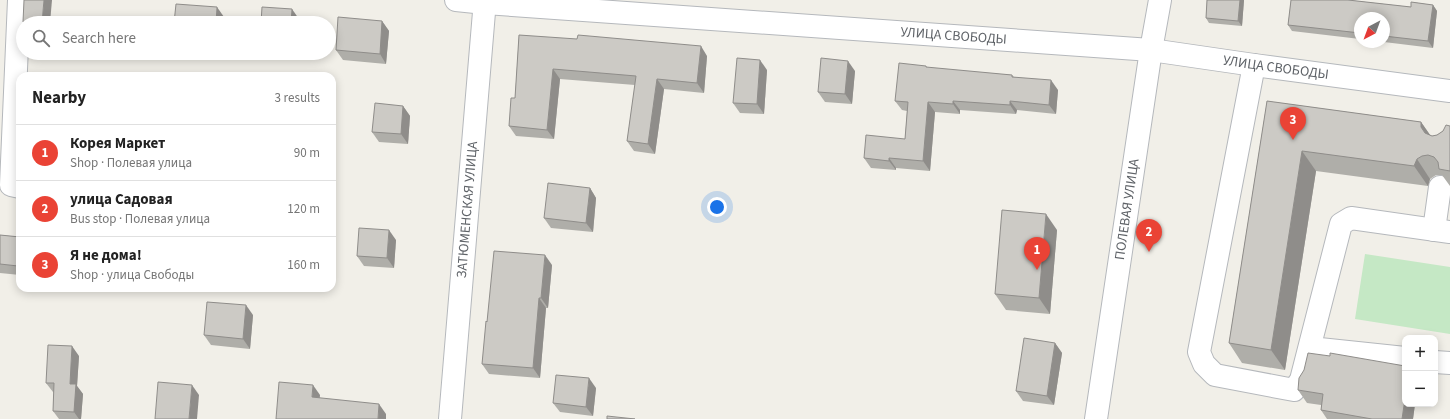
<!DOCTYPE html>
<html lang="en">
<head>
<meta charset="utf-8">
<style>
  body { margin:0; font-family:"Source Sans 3",sans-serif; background:#f6f6f6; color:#222 }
  .controls { position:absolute; right:12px; bottom:12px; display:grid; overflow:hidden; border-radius:8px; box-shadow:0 2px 10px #0003 }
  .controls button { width:36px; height:36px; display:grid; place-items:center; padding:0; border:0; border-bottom:1px solid #e0e0e0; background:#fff; color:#222; font:20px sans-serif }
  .compass { position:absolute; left:1354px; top:12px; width:36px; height:36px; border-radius:50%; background:#fff; box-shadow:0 2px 10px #0003; rotate:221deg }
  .you { position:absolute; left:717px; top:207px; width:14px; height:14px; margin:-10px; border:3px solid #fff; border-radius:50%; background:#1a73e8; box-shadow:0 0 0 6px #1a73e833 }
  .badge { display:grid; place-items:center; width:26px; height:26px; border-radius:50%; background:#ea4335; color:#fff; font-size:13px; font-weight:700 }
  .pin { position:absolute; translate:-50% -33px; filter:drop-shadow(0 1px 2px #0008) }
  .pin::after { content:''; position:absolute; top:21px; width:14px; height:12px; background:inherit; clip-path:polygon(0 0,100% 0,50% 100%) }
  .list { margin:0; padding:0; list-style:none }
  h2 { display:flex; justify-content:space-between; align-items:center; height:52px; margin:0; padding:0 16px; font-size:17px }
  h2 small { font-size:13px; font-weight:400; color:#767676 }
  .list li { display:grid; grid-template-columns:26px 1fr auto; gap:12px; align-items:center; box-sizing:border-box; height:56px; padding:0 16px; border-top:1px solid #e0e0e0 }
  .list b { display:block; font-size:15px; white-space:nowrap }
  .list p { margin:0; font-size:13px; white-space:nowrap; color:#767676 }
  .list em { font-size:13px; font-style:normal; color:#767676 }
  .icon { flex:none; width:22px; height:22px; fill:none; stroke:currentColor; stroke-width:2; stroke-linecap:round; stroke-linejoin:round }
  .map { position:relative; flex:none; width:1450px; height:419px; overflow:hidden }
  .search { position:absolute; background:#fff; box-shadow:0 2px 10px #0003; left:16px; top:16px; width:320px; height:44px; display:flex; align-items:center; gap:10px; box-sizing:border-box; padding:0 14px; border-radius:22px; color:#767676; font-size:15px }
  .panel { position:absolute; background:#fff; box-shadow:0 2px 10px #0003; left:16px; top:72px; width:320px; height:220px; border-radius:12px }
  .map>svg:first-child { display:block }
  .green { fill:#c5e8c5 }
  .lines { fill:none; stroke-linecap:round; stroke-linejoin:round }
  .minor-casing { stroke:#b5b8bc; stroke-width:24 }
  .minor { stroke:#fff; stroke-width:22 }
  .wall { fill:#afaea9 }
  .shaded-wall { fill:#8f8d8a }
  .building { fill:#cccac5; stroke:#8f8d8a }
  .labels { text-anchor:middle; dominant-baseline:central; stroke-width:3; stroke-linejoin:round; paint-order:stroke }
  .street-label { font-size:14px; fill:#5f6368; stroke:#fff }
</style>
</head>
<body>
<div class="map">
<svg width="1450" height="419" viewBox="0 0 1450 419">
  <rect width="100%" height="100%" fill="#f1efe8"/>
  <path class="green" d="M1365 254 1450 267V334L1355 319Z"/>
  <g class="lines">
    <defs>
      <g id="minor">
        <path d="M19 0 11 185 20 187"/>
        <path id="s1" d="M456 0 485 3 1151 50 1254 65 1450 91"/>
        <path d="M1254 65 1199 352 1204 364 1215 375 1294 390 1301 380 1341 224 1351 218 1450 232"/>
        <path d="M1434 230 1440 187"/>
        <path d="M1310 348 1405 358"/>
        <path d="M1435 362 1450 363"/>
        <path id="s2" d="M450 419 485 0"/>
        <path id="s3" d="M1096 419 1151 50 1160 0"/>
      </g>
    </defs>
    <use href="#minor" class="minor-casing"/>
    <use href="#minor" class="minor"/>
  </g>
  <g class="wall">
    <path d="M1207 0H1244L1242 26 1209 23 1206 18Z"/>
    <path d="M1291 0H1348L1411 7V2L1433 5 1437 11 1433 48 1384 42V18H1360V39L1292 31 1288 25Z"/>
    <path d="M382 21 389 31 386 64 343 60 336 50Z"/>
    <path d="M519 35 707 56 704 93 664 89 655 154 634 151 627 141 635 85 560 79 554 139 516 136 509 126 515 98Z"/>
    <path d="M178 53H221V58L179 55Z"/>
    <path d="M266 53H296V56L266 54Z"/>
    <path d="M926 66 927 68 1012 75 1014 77 1058 90 1056 114 1017 110 1016 114 960 110V114L935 112 930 171 896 168V170L871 168 864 158 905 139 907 111 902 110 895 101Z"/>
    <path d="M767 70 764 114 740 113 733 103Z"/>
    <path d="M855 71 852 104 825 102 818 92Z"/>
    <path d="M1267 101 1421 122 1430 135 1432 136 1437 135 1450 126V186L1442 175H1436L1430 179 1428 186 1316 171 1285 370 1242 363 1229 343Z"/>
    <path d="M403 106 410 116 408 144 379 142 372 132Z"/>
    <path d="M590 188 596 198 593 232 551 228 544 218Z"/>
    <path d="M1057 230 1050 314 1006 310 995 294Z"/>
    <path d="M0 235 20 237V275L0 273Z"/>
    <path d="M396 240 394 268 364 266 357 256Z"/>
    <path d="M552 265 548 308H546L540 378 489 374 482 364 487 322Z"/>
    <path d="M253 315 250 349 211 345 204 335Z"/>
    <path d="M1055 343 1062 353 1054 405 1023 401 1016 391Z"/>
    <path d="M79 356 77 386 83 394 81 419H59L53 411 54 393 53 392 46 383Z"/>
    <path d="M596 388 593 416 560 412 553 403Z"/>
    <path d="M1298 390 1415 404 1413 419H1327L1321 410V405L1307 403Z"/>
  </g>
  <g class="shaded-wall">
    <path d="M44 0H52L50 23H42Z"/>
    <path d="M1240 0H1244L1242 26 1238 21Z"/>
    <path d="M1433 5 1437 11 1433 48 1428 41Z"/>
    <path d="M217 7 224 17V23H216Z"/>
    <path d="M292 9 299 19 298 23H291Z"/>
    <path d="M382 21 389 31 386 64 380 54Z"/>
    <path d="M701 46 707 56 704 93 697 83Z"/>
    <path d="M217 53H221V58Z"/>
    <path d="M760 60 767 70 764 114 757 104Z"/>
    <path d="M848 61 855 71 852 104 845 94Z"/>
    <path d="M553 69 560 79 554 139 547 130Z"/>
    <path d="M657 79 664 89 655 154 648 144Z"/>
    <path d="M1051 80 1058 90 1056 114 1049 105Z"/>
    <path d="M953 101 960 110V114L953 104Z"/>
    <path d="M1010 101 1017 110 1016 114 1010 105Z"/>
    <path d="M928 102 935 112 930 171 923 161Z"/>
    <path d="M403 106 410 116 408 144 401 134Z"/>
    <path d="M1421 122 1435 142V147L1421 127Z"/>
    <path d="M1302 151 1316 171 1285 370 1271 350Z"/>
    <path d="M889 158 896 168V170L889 161Z"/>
    <path d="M1417 159 1430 179 1428 186 1414 166Z"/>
    <path d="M590 188 596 198 593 232 586 223Z"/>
    <path d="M1046 214 1057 230 1050 314 1039 298Z"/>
    <path d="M389 230 396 240 394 268 387 258Z"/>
    <path d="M20 237V269L18 266Z"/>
    <path d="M545 255 552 265 548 308 541 298Z"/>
    <path d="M539 298 546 308 540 378 533 368Z"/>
    <path d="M246 305 253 315 250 349 243 339Z"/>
    <path d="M1055 343 1062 353 1054 405 1047 396Z"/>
    <path d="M72 346 79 356 77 386 83 394 81 419H79L74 412 70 384Z"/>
    <path d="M589 378 596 388 593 416 586 407Z"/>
    <path d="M192 385 199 395 197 419H189Z"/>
    <path d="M313 385 320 395 319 407 312 397Z"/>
    <path d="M1405 399V404H1415L1413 419H1402Z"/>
    <path d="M379 404 386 414V419H378Z"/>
  </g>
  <g class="building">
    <path d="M24 0H44L42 23 23 22Z"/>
    <path d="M1207 0H1240L1238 21 1206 18Z"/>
    <path d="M1291 0H1348L1411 7V2L1433 5 1428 41 1384 36V18H1360V33L1288 25Z"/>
    <path d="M176 4 217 7 216 23H174Z"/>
    <path d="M262 7 292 9 291 23H261Z"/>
    <path d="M338 17 382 21 380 54 336 50Z"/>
    <path d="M519 35 577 39 578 35 701 46 697 83 657 79 648 144 627 141 636 76 553 69 547 130 509 126 511 98H515Z"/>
    <path d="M737 58 760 60 757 104 733 103Z"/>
    <path d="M821 58 848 61 845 94 818 92Z"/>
    <path d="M899 63 926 66V67L1012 75V77L1051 80 1049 105 1010 101V105L953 101V104L928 102 923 161 889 158V161L864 158 866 135 905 139 908 102 895 101Z"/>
    <path d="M1267 101 1421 122V127L1425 133 1432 136 1437 135 1443 131 1446 125 1450 126V171L1439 169 1438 162 1434 157 1428 155 1422 156 1417 159 1414 166 1302 151 1271 350 1229 343Z"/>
    <path d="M375 103 403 106 401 134 372 132Z"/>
    <path d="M548 183 590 188 586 223 544 218Z"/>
    <path d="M1002 210 1046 214 1039 298 995 294Z"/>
    <path d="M359 228 389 230 387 258 357 256Z"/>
    <path d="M0 235 20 237 18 266 0 264Z"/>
    <path d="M494 251 545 255 541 298H539L533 368 482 364 486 321 487 322Z"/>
    <path d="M207 302 246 305 243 339 204 335Z"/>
    <path d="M1024 338 1055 343 1047 396 1016 391Z"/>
    <path d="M48 345 72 346 70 384H76L74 412 53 411 54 383H46Z"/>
    <path d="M1308 353 1330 356V353L1405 366V399L1402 419H1372L1321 410 1323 394 1298 390 1299 378 1304 370Z"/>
    <path d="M556 375 589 378 586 407 553 403Z"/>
    <path d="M158 382 192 385 189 419H155Z"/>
    <path d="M279 382 313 385 312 397 379 404 378 419H276Z"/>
    <path d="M607 416 635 419H607Z"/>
  </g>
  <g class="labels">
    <g class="street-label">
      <text stroke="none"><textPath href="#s1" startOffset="499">УЛИЦА СВОБОДЫ</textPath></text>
      <text stroke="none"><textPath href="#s1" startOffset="823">УЛИЦА СВОБОДЫ</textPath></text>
      <text stroke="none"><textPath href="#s3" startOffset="212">ПОЛЕВАЯ УЛИЦА</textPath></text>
      <text stroke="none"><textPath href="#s2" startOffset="210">ЗАТЮМЕНСКАЯ УЛИЦА</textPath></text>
    </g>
  </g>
</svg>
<div class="controls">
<button>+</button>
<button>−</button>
</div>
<svg class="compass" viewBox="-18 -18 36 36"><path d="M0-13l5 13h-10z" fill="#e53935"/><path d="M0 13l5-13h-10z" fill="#767676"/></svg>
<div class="you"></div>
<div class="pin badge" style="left:1037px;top:270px">1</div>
<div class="pin badge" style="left:1149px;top:252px">2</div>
<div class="pin badge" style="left:1293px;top:140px">3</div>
<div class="search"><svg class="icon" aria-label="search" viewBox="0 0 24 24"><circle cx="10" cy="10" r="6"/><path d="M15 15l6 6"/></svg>Search here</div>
<section class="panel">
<h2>Nearby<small>3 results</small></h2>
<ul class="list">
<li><span class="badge">1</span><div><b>Корея Маркет</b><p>Shop · Полевая улица</p></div><em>90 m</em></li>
<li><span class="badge">2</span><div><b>улица Садовая</b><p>Bus stop · Полевая улица</p></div><em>120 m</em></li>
<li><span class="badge">3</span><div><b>Я не дома!</b><p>Shop · улица Свободы</p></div><em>160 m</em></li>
</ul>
</section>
</div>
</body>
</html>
